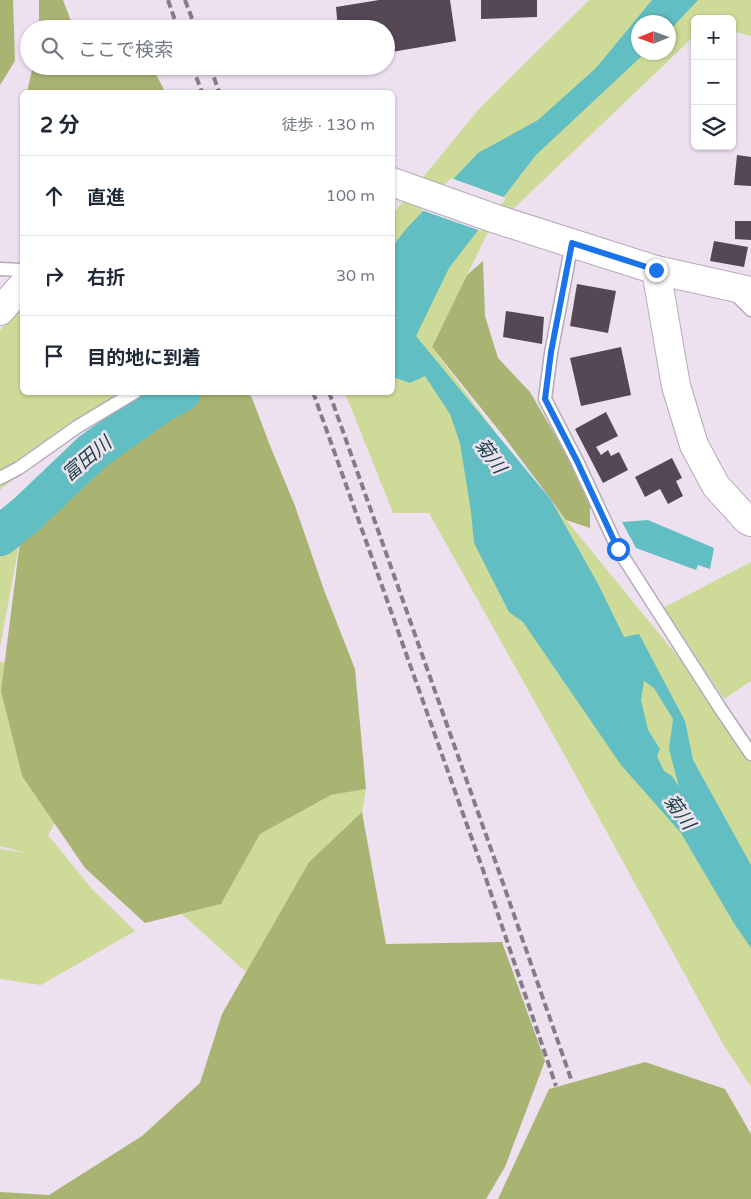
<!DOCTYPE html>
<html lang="ja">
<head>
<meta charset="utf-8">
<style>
  body { margin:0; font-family:"Varela Round","Noto Sans JP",sans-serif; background:#f2f2f3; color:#1f2937 }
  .controls { position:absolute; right:15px; top:15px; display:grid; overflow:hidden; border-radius:8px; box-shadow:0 1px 4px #0004 }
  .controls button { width:45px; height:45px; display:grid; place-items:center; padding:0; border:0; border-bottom:1px solid #e0e1e3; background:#fff; color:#1f2937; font:25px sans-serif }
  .compass { position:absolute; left:631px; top:15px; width:45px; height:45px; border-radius:50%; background:#fff; box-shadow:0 1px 4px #0004; rotate:269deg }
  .stop { position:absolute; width:15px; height:15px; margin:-11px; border:4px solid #1a73e8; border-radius:50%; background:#fff }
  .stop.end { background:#1a73e8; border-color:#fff; box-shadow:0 1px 5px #0008 }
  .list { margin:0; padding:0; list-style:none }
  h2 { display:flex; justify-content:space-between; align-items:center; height:65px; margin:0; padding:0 20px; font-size:21px }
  h2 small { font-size:16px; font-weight:400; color:#747a83 }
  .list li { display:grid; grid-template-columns:32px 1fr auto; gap:15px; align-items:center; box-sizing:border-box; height:80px; padding:0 20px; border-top:1px solid #e0e1e3 }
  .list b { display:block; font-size:19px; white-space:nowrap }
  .list em { font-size:16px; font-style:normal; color:#747a83 }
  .icon { flex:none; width:28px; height:28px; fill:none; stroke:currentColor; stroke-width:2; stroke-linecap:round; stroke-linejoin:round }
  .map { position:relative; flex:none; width:751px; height:1199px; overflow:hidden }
  .search { position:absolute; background:#fff; box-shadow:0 1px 4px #0004; left:20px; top:20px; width:375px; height:55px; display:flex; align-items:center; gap:12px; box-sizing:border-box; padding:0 18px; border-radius:28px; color:#747a83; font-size:19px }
  .panel { position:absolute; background:#fff; box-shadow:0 1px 4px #0004; left:20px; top:90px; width:375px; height:305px; border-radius:8px }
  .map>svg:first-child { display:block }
  .green { fill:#ceda98; fill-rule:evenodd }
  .forest { fill:#a9b473 }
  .water { fill:#61bec2; fill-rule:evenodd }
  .pier { fill:#ede1f0 }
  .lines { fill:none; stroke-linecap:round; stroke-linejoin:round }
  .river { stroke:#61bec2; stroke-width:40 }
  .building { fill:#534854 }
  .service-casing { stroke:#b5aab9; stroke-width:15 }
  .tertiary-casing { stroke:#b5aab9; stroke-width:30 }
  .service { stroke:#fff; stroke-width:12 }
  .tertiary { stroke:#fff; stroke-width:28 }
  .rail { stroke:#847c86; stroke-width:4; stroke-dasharray:8 4; stroke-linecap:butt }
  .route { stroke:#1a73e8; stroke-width:6 }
  .labels { text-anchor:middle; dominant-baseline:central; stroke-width:5; stroke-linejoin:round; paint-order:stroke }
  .water-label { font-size:19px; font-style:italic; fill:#194546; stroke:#ede1f0 }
</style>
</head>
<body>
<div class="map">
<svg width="751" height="1199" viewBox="0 0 751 1199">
  <rect width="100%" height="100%" fill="#ede1f0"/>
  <g class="green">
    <path d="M589 0H751V36L732 31V19H695V30L689 41 487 234 432 347 504 444 720 708 751 754V1087L723 1044 565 756 429 513H393L345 393 392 392 393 214 479 109ZM638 22H668V52H638Z"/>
    <path d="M22 309V392L133 393 88 418 0 490V330Z"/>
    <path d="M21 534 0 647V550Z"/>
    <path d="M751 562V681L724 699 663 608Z"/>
    <path d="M0 662H11L3 699 22 776 55 823 48 835 92 889 135 931 41 985 0 979V849L26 853 0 846Z"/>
    <path d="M366 789 362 812 309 862 246 972 182 914 221 904 260 834 331 795Z"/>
  </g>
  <g class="forest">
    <path d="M0 0H13L15 61 0 85Z"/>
    <path d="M39 0H63L74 29H39Z"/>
    <path d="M33 66H152L165 92H27Z"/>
    <path d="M483 261 485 316 498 358 530 392 590 495V528L566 520 505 438 432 347 467 275Z"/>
    <path d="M188 393H248L252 398 269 443 295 506 324 590 355 669 366 789 331 795 260 834 221 904 145 923 85 868 22 776 1 691 21 534 50 491 116 447 159 404Z"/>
    <path d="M362 812 386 944 502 942 545 1061 505 1167 486 1199H0V1192L49 1195 142 1136 200 1083 222 1014 309 862Z"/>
    <path d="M645 1062 725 1089 751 1134V1199H498L549 1089Z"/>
  </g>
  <g class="water">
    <path d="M652 0H698L669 31 668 22H638V52L645 53 536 155 449 268 416 336 551 500 598 584 624 637 639 634 685 721 693 760 751 865V948L735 925 681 833 621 765 523 622 509 612 474 543 471 512 460 443 450 414 425 376 410 383 393 377 392 247 406 229 478 153 538 120 596 68ZM644 681 654 688 673 719 669 749 679 787 672 776 664 771 657 756 660 749 648 730 641 700Z"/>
    <path d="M648 520 714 548 710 569 698 565 696 570 636 548 622 522Z"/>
  </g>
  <path class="pier" d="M451 178 506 198 481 231 421 210Z"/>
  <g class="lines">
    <path class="river" d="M0 536 28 513 92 452 159 404 181 392"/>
  </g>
  <g class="building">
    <path d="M379 0H450L456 41 386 53V29H338L336 7Z"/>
    <path d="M481 0H537V17L481 19Z"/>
    <path d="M737 155 751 157V186L734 185Z"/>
    <path d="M735 221H751V240L735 239Z"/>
    <path d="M714 241 748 247 744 267 710 261Z"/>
    <path d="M577 284 616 291 608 333 570 326Z"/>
    <path d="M506 311 544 317 542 344 503 337Z"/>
    <path d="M621 347 631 395 581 406 570 358Z"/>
    <path d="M606 412 618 436 596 447 601 455 608 450 611 456 619 452 628 470 603 483 575 429Z"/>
    <path d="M672 458 682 478 676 481 683 496 668 504 660 489 645 497 635 477Z"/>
  </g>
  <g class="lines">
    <defs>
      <g id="service">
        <path d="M572 243 551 353 545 399 577 461 618 549 720 708 751 754"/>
        <path d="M0 269 22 270"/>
        <path d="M733 292 751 310"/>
        <path d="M0 478 19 468 77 427 135 392"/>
      </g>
      <g id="tertiary">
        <path d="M392 182 496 219 656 270 751 291"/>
        <path d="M656 270 676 386 694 445 716 486 747 520 751 522"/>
        <path d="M0 311 22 286"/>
      </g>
    </defs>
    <use href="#service" class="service-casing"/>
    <use href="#tertiary" class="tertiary-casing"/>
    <use href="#service" class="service"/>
    <use href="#tertiary" class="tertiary"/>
    <g class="rail">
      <path d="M168 0 178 29"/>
      <path d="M185 0 196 29"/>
      <path d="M192 66 202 92"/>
      <path d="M210 66 219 92"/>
      <path d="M313 392 483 870 556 1086"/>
      <path d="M329 392 497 866 571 1079"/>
    </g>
  </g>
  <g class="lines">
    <path class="route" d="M618 549 577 461 545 399 551 352 572 243 656 270"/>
  </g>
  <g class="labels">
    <g class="water-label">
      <text transform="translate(490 456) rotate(54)">菊川</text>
      <text transform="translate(87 459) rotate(-40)">富田川</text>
      <text transform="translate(679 812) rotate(54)">菊川</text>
    </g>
  </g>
</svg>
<div class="controls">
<button>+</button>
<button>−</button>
<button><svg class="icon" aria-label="layers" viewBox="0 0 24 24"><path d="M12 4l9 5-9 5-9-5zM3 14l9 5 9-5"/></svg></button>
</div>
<svg class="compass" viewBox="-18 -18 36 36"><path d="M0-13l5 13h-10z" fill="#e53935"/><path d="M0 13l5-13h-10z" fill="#747a83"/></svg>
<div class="stop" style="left:618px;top:549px"></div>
<div class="stop end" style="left:656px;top:270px"></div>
<div class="search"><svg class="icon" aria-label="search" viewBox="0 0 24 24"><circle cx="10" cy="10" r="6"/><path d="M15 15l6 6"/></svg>ここで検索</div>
<section class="panel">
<h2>2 分<small>徒歩 · 130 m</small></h2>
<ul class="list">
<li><svg class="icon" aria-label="ahead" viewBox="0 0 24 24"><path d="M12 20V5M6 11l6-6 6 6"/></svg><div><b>直進</b></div><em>100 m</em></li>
<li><svg class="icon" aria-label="right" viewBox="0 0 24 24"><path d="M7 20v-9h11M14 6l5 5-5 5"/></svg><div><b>右折</b></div><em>30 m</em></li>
<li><svg class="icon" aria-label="arrive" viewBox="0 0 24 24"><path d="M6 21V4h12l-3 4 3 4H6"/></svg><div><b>目的地に到着</b></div></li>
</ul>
</section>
</div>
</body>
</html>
